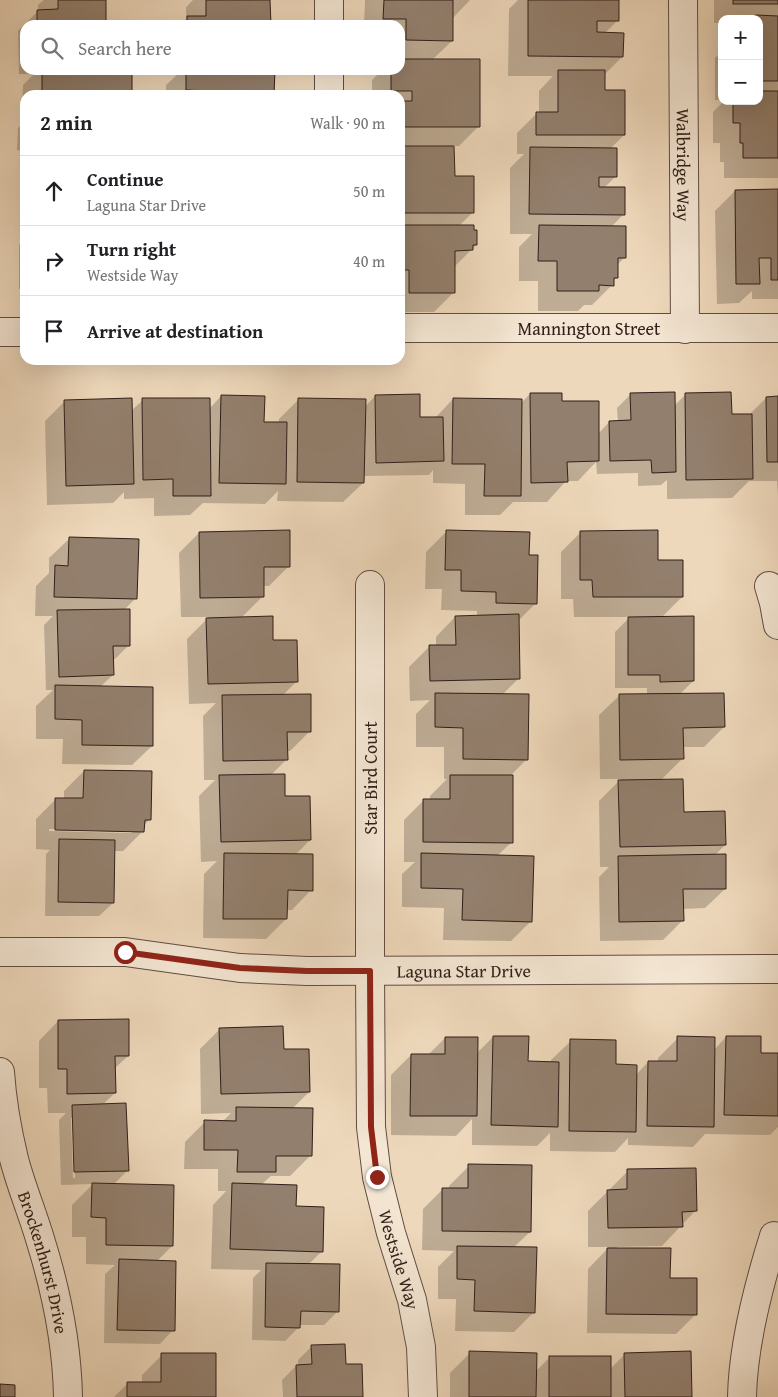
<!DOCTYPE html>
<html lang="en">
<head>
<meta charset="utf-8">
<style>
  body { margin:0; font-family:"Gentium Book Plus",serif; background:#f6f6f6; color:#202124 }
  .controls { position:absolute; right:15px; top:15px; display:grid; overflow:hidden; border-radius:10px; box-shadow:0 5px 20px #0002 }
  .controls button { width:45px; height:45px; display:grid; place-items:center; padding:0; border:0; border-bottom:1px solid #e0e0e0; background:#fff; color:#202124; font:25px sans-serif }
  .stop { position:absolute; width:15px; height:15px; margin:-11px; border:4px solid #8f2418; border-radius:50%; background:#fff }
  .stop.end { background:#8f2418; border-color:#fff; box-shadow:0 1px 5px #0008 }
  .list { margin:0; padding:0; list-style:none }
  h2 { display:flex; justify-content:space-between; align-items:center; height:65px; margin:0; padding:0 20px; font-size:21px }
  h2 small { font-size:16px; font-weight:400; color:#757577 }
  .list li { display:grid; grid-template-columns:32px 1fr auto; gap:15px; align-items:center; box-sizing:border-box; height:70px; padding:0 20px; border-top:1px solid #e0e0e0 }
  .list b { display:block; font-size:19px; white-space:nowrap }
  .list p { margin:0; font-size:16px; white-space:nowrap; color:#757577 }
  .list em { font-size:16px; font-style:normal; color:#757577 }
  .icon { flex:none; width:28px; height:28px; fill:none; stroke:currentColor; stroke-width:2; stroke-linecap:round; stroke-linejoin:round }
  .map { position:relative; flex:none; width:778px; height:1397px; overflow:hidden }
  .search { position:absolute; background:#fff; box-shadow:0 5px 20px #0002; left:20px; top:20px; width:385px; height:55px; display:flex; align-items:center; gap:12px; box-sizing:border-box; padding:0 18px; border-radius:15px; color:#757577; font-size:19px }
  .panel { position:absolute; background:#fff; box-shadow:0 5px 20px #0002; left:20px; top:90px; width:385px; height:275px; border-radius:15px }
  .map>svg:first-child { display:block }
  .shadow { fill:#0003; fill-rule:evenodd }
  .building { fill:#937f6d; stroke:#301f19 }
  .lines { fill:none; stroke-linecap:round; stroke-linejoin:round }
  .minor-casing { stroke:#604d42; stroke-width:30 }
  .minor { stroke:#f4e6d3; stroke-width:28 }
  .route { stroke:#8f2418; stroke-width:6 }
  .labels { text-anchor:middle; dominant-baseline:central; stroke-width:4.5; stroke-linejoin:round; paint-order:stroke }
  .street-label { font-size:18px; fill:#301f19; stroke:#f4e6d3 }
</style>
</head>
<body>
<div class="map">
<svg width="778" height="1397" viewBox="0 0 778 1397">
  <rect width="100%" height="100%" fill="#eed8bb"/>
  <filter id="stains"><feTurbulence type="fractalNoise" baseFrequency=".004" numOctaves="4"/><feColorMatrix values="0 0 0 0 .2 0 0 0 0 .09 0 0 0 0 .02 0 0 0 .5 -.17"/></filter>
  <radialGradient id="worn" r=".72"><stop offset=".6" stop-color="#630" stop-opacity="0"/><stop offset="1" stop-color="#630" stop-opacity=".3"/></radialGradient>
  <g class="shadow">
    <path d="M44 0H104L105 25H25V70H131L130 95H25V115H22L23 85 34 74H19L18 31 38 11V5Z"/>
    <path d="M193 0H269V25H180L186 19V7Z"/>
    <path d="M365 0H470L452 19V41L432 60 479 126 459 146H453L454 177 473 212 458 227 476 245 454 267V292L434 312H400V95H372V80L382 70H400V25H364Z"/>
    <path d="M518 0H618V20L604 34 622 57 604 75V91L624 135 610 149 616 176 604 188 624 214 611 227 625 257 617 265V277L612 282V285L592 305H584L578 311H538V281H519V247L532 234H510V168L524 154H517V133L536 114H539V91L553 76H508L509 9Z"/>
    <path d="M714 0H778V178H724V162H720V143H713V112L724 101H759V19H722V23H714Z"/>
    <path d="M722 51V100H715V58Z"/>
    <path d="M168 70H273V95H166V85L179 73H168Z"/>
    <path d="M25 121V151L17 150 18 128Z"/>
    <path d="M25 167V234H22V169Z"/>
    <path d="M735 191H778V299H752V291L739 303 717 304 715 211Z"/>
    <path d="M25 239V289H19V245Z"/>
    <path d="M530 394 560 402 598 434 609 422H618L617 408 631 394 674 406 685 395 730 415H749L766 398H778V497L777 481H749L732 498 667 499V480L661 485 638 486V473L597 474 596 462 578 481H566L547 502H513L500 515H465V484L433 483V470L429 475 363 476V483L343 502 277 501 278 491 265 504 203 503 190 515 154 516V498L124 499V492L113 503 47 505 45 421 65 401 131 411 143 400 209 409 221 396 263 423H279V419L299 399 365 407 375 396 419 418H435L453 399 521 403Z"/>
    <path d="M446 532 528 556 536 603 517 622 519 678 502 695 527 759 510 776 512 842 497 856 531 921 511 941 443 940 444 908 402 907V874L415 862H404V820L424 800H430V796L447 779H444V747H416V714L430 700 410 701 409 667 429 647H436V637L455 617 477 616V611L441 610 442 589H425L426 552Z"/>
    <path d="M581 532 657 562 682 597 661 618 693 681 679 695 724 727 704 747H682L683 758 661 780 683 814 725 845 714 856 725 889 705 908 682 909 683 920 663 940 600 941 599 877 609 867H600L599 801 621 779H600L599 715 619 696 647 695V688H615V632L630 617H574L573 599H561V552Z"/>
    <path d="M199 533 289 566 269 586H263V596L241 618 272 642 297 681 283 695 310 731 290 751H287V759L271 775 310 840 295 855 311 890 292 910H286V919L266 939 203 938 204 874 217 861 201 862 199 796 215 780H204L203 716 216 703 189 704 187 639 209 617H181L179 553Z"/>
    <path d="M69 539 136 598 123 611 129 645 115 659H112L113 675 100 687 152 746 132 765 62 764 63 739H36V706L53 690H46L44 625 53 616H35L36 586 49 573V558Z"/>
    <path d="M84 771 150 819 143 826V831L123 851H114L113 903 99 916H45L46 854 50 850 36 849V819L56 799H64V791ZM49 829 132 830V833L49 831Z"/>
    <path d="M58 1021 128 1056 114 1069 115 1093 102 1105 128 1170 113 1185 172 1246 156 1262 173 1330 160 1344 104 1343 105 1274 115 1265 86 1264V1237H72V1205L93 1184 61 1185 59 1120 66 1113H48L47 1088H39V1041ZM71 1118H73L75 1178H73Z"/>
    <path d="M220 1029 283 1051 309 1092 292 1109 310 1156 290 1176H271L261 1185 295 1208 322 1251 308 1265 338 1311 324 1325H299V1327L285 1341 252 1340 253 1278 261 1270 211 1269 213 1205 226 1191H218V1169H184L185 1142 205 1122H222L231 1113 201 1114 200 1049Z"/>
    <path d="M493 1037 526 1063H551V1060L571 1041 635 1076 648 1062H658V1058L678 1038 714 1050 726 1037 760 1054H778V1127L770 1135 705 1134 693 1147 628 1145V1138L615 1152 550 1151V1133L537 1146 472 1145V1119L456 1136 391 1135V1075L411 1055H428L445 1038 476 1054Z"/>
    <path d="M469 1166 530 1232 513 1248 534 1312 514 1332 455 1331 456 1299H438V1267L454 1251 422 1250 423 1209 443 1189H449V1186Z"/>
    <path d="M628 1171 695 1211 662 1246 617 1247V1249L669 1279 695 1315 676 1334 587 1333 588 1269 609 1247H588V1211Z"/>
    <path d="M312 1346 345 1366 362 1397H283L282 1380 296 1366H298V1360Z"/>
    <path d="M470 1353 535 1372 550 1357 610 1369 625 1354 691 1397H450V1373Z"/>
    <path d="M162 1355 214 1397H114L128 1383H142V1375Z"/>
  </g>
  <g class="building">
    <path d="M58 0H106V25H37V10L58 9Z"/>
    <path d="M206 0H270L271 25H187V16H206Z"/>
    <path d="M384 0H453V41L406 40V19H383Z"/>
    <path d="M528 0H619V21H597V32L624 33 623 57 528 56Z"/>
    <rect x="733" y="0" width="45" height="4"/>
    <path d="M755 15 778 16V81H759V19H755Z"/>
    <path d="M400 59H480V127H400V101H412V91H391V70H400Z"/>
    <rect x="42" y="70" width="90" height="25"/>
    <path d="M186 70H275L274 95H206V91L186 90Z"/>
    <path d="M558 70H605V90H625V135H536V112H558Z"/>
    <path d="M759 91H778V158H743V143H740V123H733V101H759Z"/>
    <path d="M400 146H454L455 176H474V213H400Z"/>
    <path d="M530 147 617 148V177H599V187H625V215L529 214Z"/>
    <path d="M778 189V280H771V258H759L760 284H736L735 190Z"/>
    <path d="M400 225H474V230H477V245H473V250L455 251V293H409V270H400Z"/>
    <path d="M539 225 626 226V258H618V278H614V286L599 285V291H557V261H538Z"/>
    <path d="M675 392 676 472 652 473 651 460 610 461 609 421 631 420 630 393Z"/>
    <path d="M731 392 732 414H752L753 479 686 480 685 393Z"/>
    <path d="M530 393H562V401H599V461L567 462 568 482 531 483Z"/>
    <path d="M420 394V417H443L444 461 376 463 375 395Z"/>
    <path d="M221 395 265 396 264 422H287L286 484 219 483Z"/>
    <path d="M778 396V462H767L766 397Z"/>
    <path d="M132 398 134 484 66 486 64 400Z"/>
    <path d="M142 398H210L211 496H173V479L143 480Z"/>
    <path d="M298 398 366 399 364 483 297 482Z"/>
    <path d="M453 398 522 399 521 496H484L485 464H452Z"/>
    <path d="M290 530V567H264V597L200 598 199 532Z"/>
    <path d="M446 530 530 532 529 555H538L537 604 496 603V592L461 591V570H445Z"/>
    <path d="M658 530V560H683V597H593L592 580H580V531Z"/>
    <path d="M69 537 139 539 137 599 54 597 55 565 68 566Z"/>
    <path d="M130 609V646H113L114 675 59 677 57 610Z"/>
    <path d="M519 614 520 679 430 681 429 645H456L455 616Z"/>
    <path d="M273 616V640H297L298 682 208 684 206 618Z"/>
    <path d="M694 616V681L660 682V675H628V617Z"/>
    <path d="M55 685 153 687V746L82 745V720L55 719Z"/>
    <path d="M435 693 529 694 528 760 463 759V728L435 727Z"/>
    <path d="M724 693 725 727 683 728 684 759 620 760 619 694Z"/>
    <path d="M311 694V732H287L288 760 223 761 222 695Z"/>
    <path d="M84 770 152 771 151 820H145L144 832 55 830V798H83Z"/>
    <path d="M285 774V796H310L311 840 221 842 219 775Z"/>
    <path d="M450 775H513V843L423 842V799H450Z"/>
    <path d="M683 779 684 812 725 811 726 845 620 847 618 780Z"/>
    <path d="M59 839 115 840 114 903 58 902Z"/>
    <path d="M224 853 313 854V891L288 890 287 919H223Z"/>
    <path d="M421 853 534 856 532 922 462 920 463 889 421 888Z"/>
    <path d="M726 854V889H683L684 921 619 922 618 856Z"/>
    <path d="M129 1019V1056H115L116 1093 67 1094V1069H58V1020Z"/>
    <path d="M283 1026 284 1049H309L310 1092 221 1094 219 1028Z"/>
    <path d="M493 1036H529L528 1061 559 1062 558 1127 491 1125Z"/>
    <path d="M677 1036 715 1037 714 1127 647 1126 648 1061H677Z"/>
    <path d="M726 1036H761V1053H778V1116L724 1115Z"/>
    <path d="M445 1037H478L477 1116H410L411 1054H445Z"/>
    <path d="M570 1039 616 1040V1064L637 1065 636 1132 569 1131Z"/>
    <path d="M126 1103 129 1171 74 1172 72 1105Z"/>
    <path d="M236 1107 313 1108 312 1156H276V1172H237L238 1150H204V1120L236 1121Z"/>
    <path d="M468 1164 532 1165 531 1232 442 1231V1188H468Z"/>
    <path d="M696 1168 697 1211 682 1212 683 1227 608 1228 607 1190 627 1189V1169Z"/>
    <path d="M92 1183 174 1185 173 1246 106 1245V1218L91 1217Z"/>
    <path d="M232 1183 297 1185 296 1206 324 1207 323 1252 230 1249Z"/>
    <path d="M457 1246 537 1247 535 1313 474 1311 475 1280 457 1279Z"/>
    <path d="M607 1248H671L670 1278H697V1315L606 1314Z"/>
    <path d="M119 1259 176 1261 175 1331 117 1330Z"/>
    <path d="M266 1263 340 1264 339 1312 301 1311 300 1328 265 1327Z"/>
    <path d="M345 1344 346 1364H362L363 1397H297L296 1365 312 1364 311 1345Z"/>
    <path d="M469 1351 537 1353 536 1397H469Z"/>
    <path d="M691 1351 692 1397H625L624 1353Z"/>
    <path d="M161 1353H216V1397H127V1382H161Z"/>
    <rect x="549" y="1356" width="62" height="41"/>
    <path d="M0 1384 15 1385V1397H0Z"/>
  </g>
  <g class="lines">
    <defs>
      <g id="minor">
        <path d="M329 0V25"/>
        <path id="s1" d="M683 0 685 329"/>
        <path d="M329 70V95"/>
        <path id="s2" d="M400 328H778"/>
        <path d="M0 332H25"/>
        <path id="s3" d="M370 585V971L371 1127 377 1177 391 1233 412 1300 421 1347 423 1397"/>
        <path d="M769 586 774 603 778 625"/>
        <path id="s4" d="M0 952H125L240 968 307 971 778 969"/>
        <path id="s5" d="M0 1072C2 1101 7 1130 14 1159 21 1186 32 1212 40 1239 56 1290 67 1344 68 1397"/>
        <path d="M742 1397C743 1344 758 1287 774 1236"/>
      </g>
    </defs>
    <use href="#minor" class="minor-casing"/>
    <use href="#minor" class="minor"/>
  </g>
  <g class="lines">
    <path class="route" d="M125 952 240 968 307 971H370L371 1127 377 1177"/>
  </g>
  <g class="labels">
    <g class="street-label">
      <text stroke="none"><textPath href="#s1" startOffset="165">Walbridge Way</textPath></text>
      <text stroke="none"><textPath href="#s2" startOffset="189">Mannington Street</textPath></text>
      <text transform="translate(370 778) rotate(-90)">Star Bird Court</text>
      <text stroke="none"><textPath href="#s4" startOffset="465">Laguna Star Drive</textPath></text>
      <text stroke="none"><textPath href="#s3" startOffset="678">Westside Way</textPath></text>
      <text stroke="none"><textPath href="#s5" startOffset="196">Brockenhurst Drive</textPath></text>
    </g>
  </g>
  <rect width="100%" height="100%" filter="url(#stains)"/>
  <rect width="100%" height="100%" fill="url(#worn)"/>
</svg>
<div class="controls">
<button>+</button>
<button>−</button>
</div>
<div class="stop" style="left:125px;top:952px"></div>
<div class="stop end" style="left:377px;top:1177px"></div>
<div class="search"><svg class="icon" aria-label="search" viewBox="0 0 24 24"><circle cx="10" cy="10" r="6"/><path d="M15 15l6 6"/></svg>Search here</div>
<section class="panel">
<h2>2 min<small>Walk · 90 m</small></h2>
<ul class="list">
<li><svg class="icon" aria-label="ahead" viewBox="0 0 24 24"><path d="M12 20V5M6 11l6-6 6 6"/></svg><div><b>Continue</b><p>Laguna Star Drive</p></div><em>50 m</em></li>
<li><svg class="icon" aria-label="right" viewBox="0 0 24 24"><path d="M7 20v-9h11M14 6l5 5-5 5"/></svg><div><b>Turn right</b><p>Westside Way</p></div><em>40 m</em></li>
<li><svg class="icon" aria-label="arrive" viewBox="0 0 24 24"><path d="M6 21V4h12l-3 4 3 4H6"/></svg><div><b>Arrive at destination</b></div></li>
</ul>
</section>
</div>
</body>
</html>
